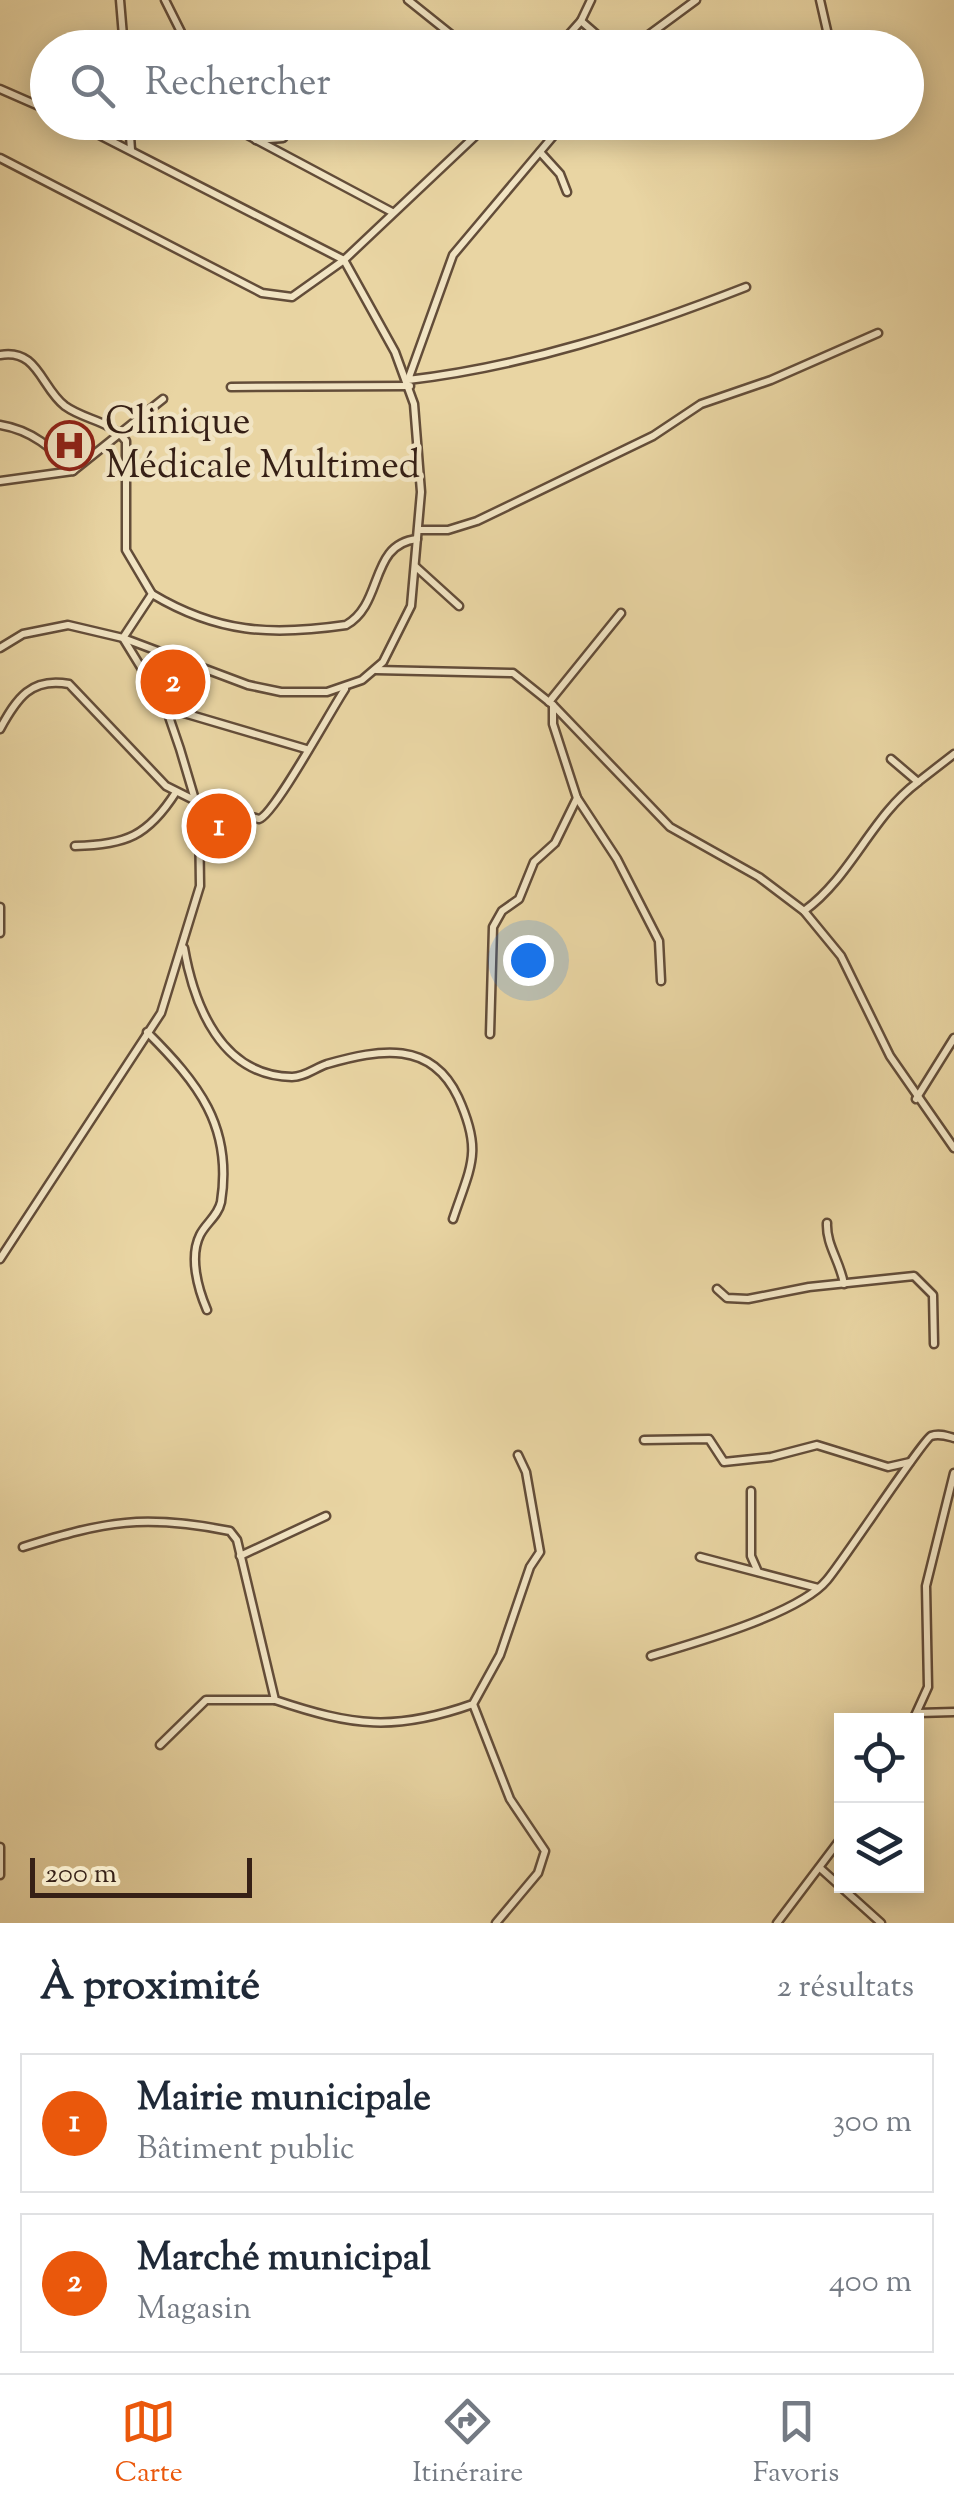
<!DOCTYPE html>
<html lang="fr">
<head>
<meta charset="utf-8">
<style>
  body { margin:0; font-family:"Sorts Mill Goudy",serif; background:#f2f2f3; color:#1f2937 }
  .controls { position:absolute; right:30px; bottom:30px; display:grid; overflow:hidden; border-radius:0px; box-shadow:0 5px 25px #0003 }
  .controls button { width:90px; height:90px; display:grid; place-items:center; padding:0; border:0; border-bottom:2px solid #e0e1e3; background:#fff; color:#1f2937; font:50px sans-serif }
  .scale { position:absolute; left:30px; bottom:25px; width:222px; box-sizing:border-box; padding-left:10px; border:5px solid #362016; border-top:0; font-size:28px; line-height:35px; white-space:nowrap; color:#362016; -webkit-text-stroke:8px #f1e4c3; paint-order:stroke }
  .you { position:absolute; left:528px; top:960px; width:35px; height:35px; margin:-25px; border:8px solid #fff; border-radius:50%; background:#1a73e8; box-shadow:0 0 0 15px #1a73e833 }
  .badge { display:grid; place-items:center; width:65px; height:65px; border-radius:50%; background:#ea580c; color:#fff; font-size:32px; font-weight:700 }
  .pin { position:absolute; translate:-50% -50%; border:5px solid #fff; box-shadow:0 2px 10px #0006 }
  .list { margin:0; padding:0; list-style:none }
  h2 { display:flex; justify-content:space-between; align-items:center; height:130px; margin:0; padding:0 40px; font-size:42px }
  h2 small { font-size:32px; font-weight:400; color:#747a83 }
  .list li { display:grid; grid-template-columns:65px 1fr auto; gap:30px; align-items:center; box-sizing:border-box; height:140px; margin:0 20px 20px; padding:0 20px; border:2px solid #e0e1e3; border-radius:0px }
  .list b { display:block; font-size:38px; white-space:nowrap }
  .list p { margin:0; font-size:32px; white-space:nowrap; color:#747a83 }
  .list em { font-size:32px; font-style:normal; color:#747a83 }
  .icon { flex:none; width:55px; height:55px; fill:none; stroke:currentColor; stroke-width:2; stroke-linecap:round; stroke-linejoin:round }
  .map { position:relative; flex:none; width:954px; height:1923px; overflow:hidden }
  .search { position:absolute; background:#fff; box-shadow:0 5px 25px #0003; left:30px; right:30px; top:30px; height:110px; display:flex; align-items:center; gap:25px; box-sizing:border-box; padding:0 35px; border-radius:55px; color:#747a83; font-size:38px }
  .sheet { height:450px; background:#fff }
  nav { display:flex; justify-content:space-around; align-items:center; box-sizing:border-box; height:140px; border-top:2px solid #e0e1e3; background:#fff; font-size:28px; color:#747a83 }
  nav a { display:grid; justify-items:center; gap:5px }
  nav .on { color:#ea580c }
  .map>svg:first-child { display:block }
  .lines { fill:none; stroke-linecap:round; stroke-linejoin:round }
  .street-casing { stroke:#634d39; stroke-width:11 }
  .street { stroke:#f1e4c3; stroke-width:6 }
  .labels { text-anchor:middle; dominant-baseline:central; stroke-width:9; stroke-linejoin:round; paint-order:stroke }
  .poi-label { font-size:38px; fill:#362016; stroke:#f1e4c3; text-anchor:start }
</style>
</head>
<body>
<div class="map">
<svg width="954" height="1923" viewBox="0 0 954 1923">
  <rect width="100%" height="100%" fill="#e9d5a3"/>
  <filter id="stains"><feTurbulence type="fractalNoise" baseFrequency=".002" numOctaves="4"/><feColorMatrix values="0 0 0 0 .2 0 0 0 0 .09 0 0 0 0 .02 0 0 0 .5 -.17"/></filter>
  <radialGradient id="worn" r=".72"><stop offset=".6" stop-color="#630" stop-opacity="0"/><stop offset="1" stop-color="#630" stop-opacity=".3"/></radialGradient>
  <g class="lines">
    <defs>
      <g id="street">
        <path d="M120 0 124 48"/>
        <path d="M165 0 189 48"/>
        <path d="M408 0 468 48"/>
        <path d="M820 0 831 48"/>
        <path d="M581 21 591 0"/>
        <path d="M557 48 581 21 612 48"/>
        <path d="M631 48 696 0"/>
        <path d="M0 89 48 110"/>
        <path d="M129 122 131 150"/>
        <path d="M223 122 392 212"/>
        <path d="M565 122 453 255 408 380C526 366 636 330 746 287"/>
        <path d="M256 140 283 138 295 122"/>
        <path d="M540 152 560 174 567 192"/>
        <path d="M0 158 262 293 292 297 344 260 490 122"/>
        <path d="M0 355C38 348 41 388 65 406 86 421 108 419 126 441V550L152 594 123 638 166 708 180 749 199 813 200 886 161 1013 0 1259"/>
        <path d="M231 387 410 386"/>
        <path d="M0 425C31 430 53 448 73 471L163 399"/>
        <path d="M0 481 73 471"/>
        <path d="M419 530H448L477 521 653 436 701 404 771 380 878 333"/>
        <path d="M416 567 459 606"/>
        <path d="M152 594C217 633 271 636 346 625 384 604 369 544 417 539"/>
        <path d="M0 648 23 634 68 625 123 638 248 685 281 692H327L362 680 383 662 411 606 421 492 414 404 395 352 344 260 74 122"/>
        <path d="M376 670 513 673 553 705V724L577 798 617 859 659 941 661 981"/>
        <path d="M549 702 621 613"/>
        <path d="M553 705 670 827 759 877 804 911 841 956 890 1056 954 1148"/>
        <path d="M167 708 306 749"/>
        <path d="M0 729C17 698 31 677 69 684L166 786 196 801 259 819C274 815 331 710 345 689"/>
        <path d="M918 782 954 754"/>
        <path d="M75 846C126 845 148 836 176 792"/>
        <path d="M0 907V933"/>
        <path d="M804 911C852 876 871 817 918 782L891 759"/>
        <path d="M184 948C194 1005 221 1076 292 1077 305 1077 315 1068 327 1064 380 1049 431 1040 458 1097 483 1152 471 1165 453 1219"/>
        <path d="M147 1032C198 1083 233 1126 221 1202 218 1216 206 1223 200 1235 189 1257 198 1289 207 1310"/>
        <path d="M490 1034 493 927 502 911 519 899 534 862 555 843 577 798"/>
        <path d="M916 1099 954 1038"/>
        <path d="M827 1223C826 1245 840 1261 844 1284"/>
        <path d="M717 1289 727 1298 748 1299 809 1287 914 1276 933 1295 934 1344"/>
        <path d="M644 1440 709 1439 724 1462 771 1457 817 1445 888 1467 910 1462"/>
        <path d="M751 1491V1556L758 1572"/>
        <path d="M23 1547C106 1521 144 1514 230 1531L237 1540 275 1700C353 1726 394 1732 473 1704L500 1655 530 1567 540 1552 526 1472 518 1455"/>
        <path d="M240 1556 326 1516"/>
        <path d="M700 1557 818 1588"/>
        <path d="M651 1656C694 1643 799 1614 827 1580 844 1560 922 1441 931 1436 939 1433 947 1436 954 1438"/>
        <path d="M473 1704 510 1799 545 1851 538 1873 496 1923"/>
        <path d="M918 1713 954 1712"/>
        <path d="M913 1720 928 1687 926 1586 954 1473"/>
        <path d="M160 1745 206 1700H274"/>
        <path d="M0 1847V1875"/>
        <path d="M820 1868 881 1923"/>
        <path d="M777 1923 842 1837"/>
      </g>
    </defs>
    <use href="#street" class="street-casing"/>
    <use href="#street" class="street"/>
  </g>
  <defs>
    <symbol id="hospital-ring" viewBox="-11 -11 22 22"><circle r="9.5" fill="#f1e4c3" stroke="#8f2418" stroke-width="1.5"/><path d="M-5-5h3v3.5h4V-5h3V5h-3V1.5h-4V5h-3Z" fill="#8f2418"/></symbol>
  </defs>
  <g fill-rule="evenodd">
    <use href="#hospital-ring" x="42" y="418" width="55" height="55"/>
  </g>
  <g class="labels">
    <g class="poi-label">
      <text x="105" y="424">Clinique<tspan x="105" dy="44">Médicale Multimed</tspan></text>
    </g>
  </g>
  <rect width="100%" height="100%" filter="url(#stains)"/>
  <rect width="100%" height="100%" fill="url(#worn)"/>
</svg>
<div class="controls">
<button><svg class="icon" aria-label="locate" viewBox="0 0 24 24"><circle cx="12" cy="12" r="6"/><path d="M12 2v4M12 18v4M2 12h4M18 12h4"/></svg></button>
<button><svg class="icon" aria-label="layers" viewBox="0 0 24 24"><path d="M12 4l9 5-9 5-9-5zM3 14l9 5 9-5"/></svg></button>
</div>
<div class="scale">200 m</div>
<div class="you"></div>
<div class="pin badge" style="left:219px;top:826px">1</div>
<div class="pin badge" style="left:173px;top:682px">2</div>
<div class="search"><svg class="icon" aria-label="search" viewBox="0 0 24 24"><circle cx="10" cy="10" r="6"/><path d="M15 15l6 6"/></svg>Rechercher</div>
</div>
<section class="sheet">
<h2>À proximité<small>2 résultats</small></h2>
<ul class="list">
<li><span class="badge">1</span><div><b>Mairie municipale</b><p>Bâtiment public</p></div><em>300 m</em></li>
<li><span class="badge">2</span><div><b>Marché municipal</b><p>Magasin</p></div><em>400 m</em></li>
</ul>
</section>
<nav>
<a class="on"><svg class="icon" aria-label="map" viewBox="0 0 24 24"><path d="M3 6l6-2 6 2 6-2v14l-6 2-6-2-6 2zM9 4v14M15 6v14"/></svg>Carte</a>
<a><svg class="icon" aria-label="directions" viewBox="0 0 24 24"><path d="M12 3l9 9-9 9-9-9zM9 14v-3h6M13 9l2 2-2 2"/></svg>Itinéraire</a>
<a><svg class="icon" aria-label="saved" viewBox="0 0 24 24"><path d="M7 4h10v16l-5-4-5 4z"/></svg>Favoris</a>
</nav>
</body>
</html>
